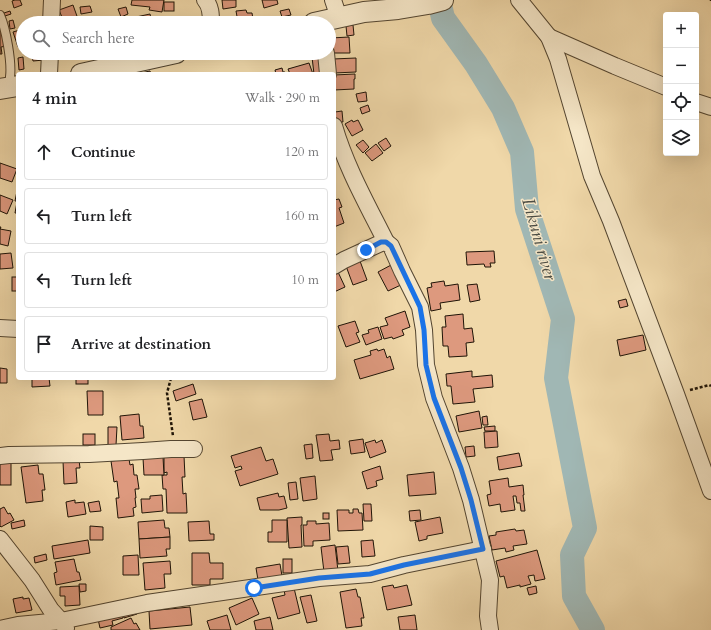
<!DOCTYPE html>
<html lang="en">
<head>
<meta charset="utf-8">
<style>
  body { margin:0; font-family:Cardo,serif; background:#f2f2f2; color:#202124 }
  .controls { position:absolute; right:12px; top:12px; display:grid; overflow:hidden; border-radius:4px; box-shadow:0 4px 16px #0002 }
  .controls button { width:36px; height:36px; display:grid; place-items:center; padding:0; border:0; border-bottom:1px solid #e0e0e0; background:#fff; color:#202124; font:20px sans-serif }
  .stop { position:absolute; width:12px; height:12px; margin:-9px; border:3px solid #1a73e8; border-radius:50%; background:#fff }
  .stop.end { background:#1a73e8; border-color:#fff; box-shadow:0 1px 4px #0008 }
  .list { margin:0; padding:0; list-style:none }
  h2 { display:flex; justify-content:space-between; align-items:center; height:52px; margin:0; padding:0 16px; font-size:17px }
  h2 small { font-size:13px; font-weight:400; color:#757577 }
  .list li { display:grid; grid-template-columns:26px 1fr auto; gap:12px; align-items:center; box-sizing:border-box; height:56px; margin:0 8px 8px; padding:0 8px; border:1px solid #e0e0e0; border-radius:4px }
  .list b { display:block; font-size:15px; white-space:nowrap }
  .list em { font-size:13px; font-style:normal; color:#757577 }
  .icon { flex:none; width:22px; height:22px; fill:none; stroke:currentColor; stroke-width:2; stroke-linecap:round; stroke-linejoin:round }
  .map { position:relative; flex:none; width:711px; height:630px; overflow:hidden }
  .search { position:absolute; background:#fff; box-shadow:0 4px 16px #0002; left:16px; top:16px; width:320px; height:44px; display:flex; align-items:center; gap:10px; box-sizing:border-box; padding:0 14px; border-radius:22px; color:#757577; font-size:15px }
  .panel { position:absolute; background:#fff; box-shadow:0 4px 16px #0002; left:16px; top:72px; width:320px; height:308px; border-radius:4px }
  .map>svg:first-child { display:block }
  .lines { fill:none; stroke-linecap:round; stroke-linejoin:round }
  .river { stroke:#a0b7b4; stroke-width:24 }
  .building { fill:#dd997e; stroke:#1f1407 }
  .service-casing { stroke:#534530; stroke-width:10 }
  .minor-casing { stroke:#534530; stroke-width:18 }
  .tertiary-casing { stroke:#534530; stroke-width:22 }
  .path { stroke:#1f1407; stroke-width:2.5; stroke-dasharray:3 2; stroke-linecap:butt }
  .service { stroke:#f5e6c7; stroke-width:8 }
  .minor { stroke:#f5e6c7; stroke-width:16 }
  .tertiary { stroke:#f5e6c7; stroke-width:20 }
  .route { stroke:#1a73e8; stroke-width:5 }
  .labels { text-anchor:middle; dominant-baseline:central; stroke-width:3; stroke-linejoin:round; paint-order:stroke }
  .water-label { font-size:18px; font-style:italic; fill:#4c4d44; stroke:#f5e6c7 }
</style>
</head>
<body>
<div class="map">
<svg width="711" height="630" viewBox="0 0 711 630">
  <rect width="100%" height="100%" fill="#f0d8a9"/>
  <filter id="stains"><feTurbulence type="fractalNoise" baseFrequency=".005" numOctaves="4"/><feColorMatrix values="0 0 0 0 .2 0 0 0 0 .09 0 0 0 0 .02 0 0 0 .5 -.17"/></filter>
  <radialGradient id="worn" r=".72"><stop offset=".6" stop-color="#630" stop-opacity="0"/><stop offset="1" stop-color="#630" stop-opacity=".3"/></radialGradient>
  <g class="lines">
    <path class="river" d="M439 0 443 18 476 64 503 108 522 152 527 209 563 319 556 378 585 528 572 555 574 596 593 630"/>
  </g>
  <g class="building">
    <path d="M15 0H20L22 5 14 8 12 1Z"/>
    <path d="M132 0H164L162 12 149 10 150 7 131 5Z"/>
    <path d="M222 0H236V7L223 9Z"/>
    <path d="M262 0H277L278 4 264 8Z"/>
    <rect x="164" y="2" width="10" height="9"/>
    <path d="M73 5 78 19 70 22V21L64 22 59 10Z"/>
    <path d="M90 6 92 12 81 14 80 7Z"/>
    <path d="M126 7 128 14 121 17 118 9Z"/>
    <path d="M289 9 291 15 282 17 280 11Z"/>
    <path d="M246 10 247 13H252L253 19 238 22 236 11Z"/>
    <path d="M10 11 11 14 5 16 4 13Z"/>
    <path d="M150 14 152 23H137L136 17Z"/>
    <path d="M13 20 15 28 10 29 9 21Z"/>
    <path d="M129 20 130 23H120V21Z"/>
    <path d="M353 25 354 35 347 36 346 26Z"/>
    <path d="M23 29V45L18 47 13 32Z"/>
    <path d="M3 30 6 46 1 47 2 54H0V31Z"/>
    <path d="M349 37 350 53H332L331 38Z"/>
    <path d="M43 54 44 60 33 61 32 56Z"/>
    <path d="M321 56 323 74H314L312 57Z"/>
    <path d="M23 57 24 69 19 70 18 58Z"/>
    <path d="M356 58V72L334 73 333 59Z"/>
    <path d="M309 63 313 74H290L288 69Z"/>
    <path d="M282 68 283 72H285L286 74H276L275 70Z"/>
    <path d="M150 71 151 74H141V73Z"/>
    <path d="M355 74V79H354V89L334 90V75Z"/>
    <path d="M366 92 367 101 358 102 356 94Z"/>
    <path d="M368 105 370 111 362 114 360 108Z"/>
    <path d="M342 111 343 122H336L335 112Z"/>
    <path d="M352 120 353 122 358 120 363 130 352 136 345 124Z"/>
    <path d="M386 138 391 146 384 151 378 143Z"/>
    <path d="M363 140 369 147 363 153 356 145Z"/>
    <path d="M376 144 383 153 372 161 365 153Z"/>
    <path d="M0 163 17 169 12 182 0 178Z"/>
    <path d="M17 191H18V201H15Z"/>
    <path d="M0 195 13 200 7 214 0 211Z"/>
    <path d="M339 199 342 207 339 208 344 223 334 227V200Z"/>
    <path d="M17 202H18V213H15Z"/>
    <path d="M0 227H1L0 229 11 231 8 246 0 244Z"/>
    <path d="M494 251 495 263H490L491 267H485L484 264 467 265 466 252Z"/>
    <path d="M11 253 13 268 0 269V254Z"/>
    <path d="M360 261 367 280 353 285 346 266Z"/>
    <path d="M393 264 403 284 388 291 378 272Z"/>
    <path d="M338 272 345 287 334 292V274Z"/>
    <rect x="12" y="277" width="6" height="14"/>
    <path d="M444 281 445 286 458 284 460 300 440 303 441 309 431 311 427 288 432 287 431 283Z"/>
    <path d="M477 284 480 300 470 302 467 285Z"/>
    <path d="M626 299 628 306 620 308 618 301Z"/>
    <path d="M405 311 410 327 402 330 404 335 393 339 392 337 384 339 380 327 388 325 385 318Z"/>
    <path d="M463 314 464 329 472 328 474 342 466 343 467 356 449 357 448 346H443L442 327H446L445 316Z"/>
    <path d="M355 321 359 332 356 333 360 342 346 347 338 326Z"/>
    <path d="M378 327 382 339 366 345 362 335 369 333 368 330Z"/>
    <path d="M643 335 646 350 620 356 617 340Z"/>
    <path d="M377 349 378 351 384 349 387 358 390 356 394 369 360 379 354 360 371 355 370 351Z"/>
    <path d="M0 368 7 369V383H0Z"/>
    <path d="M472 371V377L492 375 493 387 473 389 475 402 453 404 451 386H447L446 374Z"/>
    <path d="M32 378H49L50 386 32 387Z"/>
    <rect x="76" y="378" width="12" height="6"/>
    <path d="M193 384 196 394 176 401 173 391Z"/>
    <path d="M87 391H103V415H88Z"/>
    <path d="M202 399 207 417 193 420 189 402Z"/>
    <path d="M479 411 482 428 459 432 456 416Z"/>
    <path d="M139 414 140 426H143L144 438 122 440 120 416Z"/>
    <path d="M487 416 488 425H483L482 417Z"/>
    <path d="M495 426V431H485L484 427Z"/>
    <path d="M108 427H117L116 445H108Z"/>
    <path d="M497 431 498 447 485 448 484 432Z"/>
    <rect x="83" y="434" width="12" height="11"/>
    <path d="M329 434 330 441 339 440 340 449 331 450 333 460 320 461 316 435Z"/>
    <path d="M363 439 365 452 351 454 349 441Z"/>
    <path d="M375 440 376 443 382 440 386 452 370 458 365 443Z"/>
    <path d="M312 444 313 458 306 459 304 445Z"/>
    <path d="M474 446 475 456 466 457 465 447Z"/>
    <path d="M261 447 266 461 273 459 278 474 240 486 235 471 242 469 241 466 235 468 231 456Z"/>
    <path d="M519 453 522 466 499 470 497 457Z"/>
    <path d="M184 456 185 477H182L183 494 186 493 187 513H167L166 489H163L162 475H167V472L164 473V457Z"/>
    <path d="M163 457 164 475H144L143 458Z"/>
    <path d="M129 459 130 465 133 464 134 475H137L139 489H135L136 498H135L136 507 133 508 134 516 118 518 116 498H119L117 481 114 482 111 461Z"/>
    <path d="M79 460 80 468H76L77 483 64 484 63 461Z"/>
    <rect x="0" y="461" width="11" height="24"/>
    <path d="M38 465 39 474H43L45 490H42L43 501 26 503 21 467Z"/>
    <path d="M380 466 383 479 376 481 377 486 367 489 362 472Z"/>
    <path d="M434 472 436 494 409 496 407 475Z"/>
    <path d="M315 476 317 499 303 501 300 478Z"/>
    <path d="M508 478 509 487 523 485 524 495H523L525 511H521L520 503H517L516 496H513L515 510 501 512 500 504 489 506 487 495 491 494 489 481Z"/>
    <path d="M296 482 298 499 290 500 288 483Z"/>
    <path d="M278 493 279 497 284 496 287 508 279 510H260L257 498Z"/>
    <path d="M162 495 163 511 142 513 141 499H150V496Z"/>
    <path d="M75 500V503L84 502 86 514 68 517 66 502Z"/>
    <path d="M99 501 101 511 90 512 88 503Z"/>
    <path d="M363 504H371L372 521H364Z"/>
    <path d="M4 507 8 514 10 513 14 520 1 527 0 526V509Z"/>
    <path d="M353 509H358L359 513H362L363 530 338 531 337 510H349V513H353Z"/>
    <path d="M420 510 421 520 410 521 409 511Z"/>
    <rect x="323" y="513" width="6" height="6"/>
    <path d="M302 517V525H301L302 547 289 548 287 518Z"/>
    <path d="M440 517 443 533 427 536V539L419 541 415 522Z"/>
    <path d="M24 520 25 526 12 529 11 523Z"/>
    <path d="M164 520 165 528H169L170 537 139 539 138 522Z"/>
    <path d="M272 520H287V542H268V532H272Z"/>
    <path d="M209 521 210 534H214V540L189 541 188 522Z"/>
    <path d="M307 521H316V524L329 523 330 540 313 541V546H304L303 525H307Z"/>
    <path d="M90 526 103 527V540H90Z"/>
    <path d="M515 529 516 531 524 530 527 544 513 546 514 550 506 552 505 548 492 550 489 536 496 535V532Z"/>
    <path d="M170 537V549H166L167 556 140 558 139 539Z"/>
    <path d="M88 540 90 553 54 559 52 546Z"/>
    <path d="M373 540 375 556 362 557 361 541Z"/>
    <path d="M335 545 338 571 324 572 321 547Z"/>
    <path d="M348 546 350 563 338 564 336 547Z"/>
    <path d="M537 550 545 579 535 581 534 575 528 576 531 584 520 587V585L507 588 504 576 500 577 496 561Z"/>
    <path d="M192 553H209L210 563H223V579H210V585H192Z"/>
    <path d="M46 554 47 560 35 563 34 557Z"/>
    <path d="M138 555 139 575H123V556Z"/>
    <path d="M74 559 77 572H79L81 580 56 585 54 573 57 572 55 562Z"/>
    <rect x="283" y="559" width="9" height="14"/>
    <path d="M170 561 171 574H164L165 588 145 590 143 563Z"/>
    <path d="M280 564 282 576 258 580 256 568Z"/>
    <path d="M79 584H86V591L80 592Z"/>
    <path d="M393 585 394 588 407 585 412 605 387 610 382 587Z"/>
    <path d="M79 586 80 605 65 606V596H60V587Z"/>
    <path d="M536 586 537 593 529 595 527 588Z"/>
    <path d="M294 588 300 613 278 619 272 598 285 595 284 590Z"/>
    <path d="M356 589 358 597H360L364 618H361L362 626 346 628 340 592Z"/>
    <path d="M311 595 317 621 307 623 300 597Z"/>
    <path d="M23 597V599L29 598 32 610 16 613 13 599Z"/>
    <path d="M252 598 259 614 236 625 229 608Z"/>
    <path d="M190 607 192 625 150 629 149 611Z"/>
    <path d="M136 610 137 614 124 618 123 613Z"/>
    <path d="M122 613 123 618 112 621 113 625 100 628 98 619Z"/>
    <path d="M227 615 231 630H210L207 621Z"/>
    <path d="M415 615 417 630H400L398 617Z"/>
    <path d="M270 617 273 630H256L254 621Z"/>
    <path d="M131 618 134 624 136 623 140 630H111V627Z"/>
  </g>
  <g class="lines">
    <defs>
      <path id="service" d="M0 15C6 29 12 62 10 77 10 80 9 83 8 86"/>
      <g id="minor">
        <path d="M205 0C211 6 211 15 211 23"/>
        <path d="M333 0 339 18"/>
        <path d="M519 0 549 37 558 59 592 176 611 221 676 394 711 491"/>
        <path d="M51 23 52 0"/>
        <path d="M549 37 615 66 666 87"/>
        <path d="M326 53 328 74"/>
        <path d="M49 74 50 53"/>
        <path d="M696 102 711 107"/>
        <path d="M334 126C346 167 367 204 386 242"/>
        <path d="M334 266 344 260 381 243 386 242 391 246 402 271 420 307 424 330 426 365 434 398 461 468 471 500 490 580 488 616 490 630"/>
        <path d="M0 328 18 329"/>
        <path d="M0 456 9 455 89 454 143 451 171 449H194"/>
        <path d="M0 539 32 580 51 610 61 621 66 628"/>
        <path d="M0 629 18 625 61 621 147 603 319 578 370 574 404 565 483 549"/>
      </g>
      <g id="tertiary">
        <path d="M314 23 364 12 398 9 428 4 443 0"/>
        <path d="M81 74 176 53"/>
        <path d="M0 89 18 86"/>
      </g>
    </defs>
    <use href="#service" class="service-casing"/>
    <use href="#minor" class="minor-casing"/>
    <use href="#tertiary" class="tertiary-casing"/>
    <g class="path">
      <path d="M711 0V1"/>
      <path d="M171 378 167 393 173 436"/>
      <path d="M690 390 709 385 711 386"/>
    </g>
    <use href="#service" class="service"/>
    <use href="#minor" class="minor"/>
    <use href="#tertiary" class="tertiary"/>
  </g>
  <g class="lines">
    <path class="route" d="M254 588 319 578 370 574 404 565 483 549 471 500 461 468 434 398 426 365 424 330 420 307 391 246 386 242H381L366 250"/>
  </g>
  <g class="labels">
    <g class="water-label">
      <text transform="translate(539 239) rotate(74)">Likuni river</text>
    </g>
  </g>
  <rect width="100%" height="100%" filter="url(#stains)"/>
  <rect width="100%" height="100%" fill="url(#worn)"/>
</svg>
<div class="controls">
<button>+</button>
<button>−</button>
<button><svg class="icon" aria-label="locate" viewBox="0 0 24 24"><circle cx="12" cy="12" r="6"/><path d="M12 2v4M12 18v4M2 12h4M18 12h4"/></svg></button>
<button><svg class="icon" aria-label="layers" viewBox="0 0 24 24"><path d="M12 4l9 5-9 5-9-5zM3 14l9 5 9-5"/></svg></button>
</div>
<div class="stop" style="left:254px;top:588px"></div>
<div class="stop end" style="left:366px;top:250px"></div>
<div class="search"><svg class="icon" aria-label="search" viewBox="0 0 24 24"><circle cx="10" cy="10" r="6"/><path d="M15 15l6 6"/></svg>Search here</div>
<section class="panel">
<h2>4 min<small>Walk · 290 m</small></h2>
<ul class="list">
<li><svg class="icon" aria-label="ahead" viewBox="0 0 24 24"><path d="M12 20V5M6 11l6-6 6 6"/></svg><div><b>Continue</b></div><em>120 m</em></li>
<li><svg class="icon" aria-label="left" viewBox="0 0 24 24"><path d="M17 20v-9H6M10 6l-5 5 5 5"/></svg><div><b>Turn left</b></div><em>160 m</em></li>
<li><svg class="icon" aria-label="left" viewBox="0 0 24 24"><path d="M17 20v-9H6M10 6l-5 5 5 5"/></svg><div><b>Turn left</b></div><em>10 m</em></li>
<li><svg class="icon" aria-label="arrive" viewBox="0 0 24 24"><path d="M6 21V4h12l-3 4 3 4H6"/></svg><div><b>Arrive at destination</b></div></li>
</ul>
</section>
</div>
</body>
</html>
